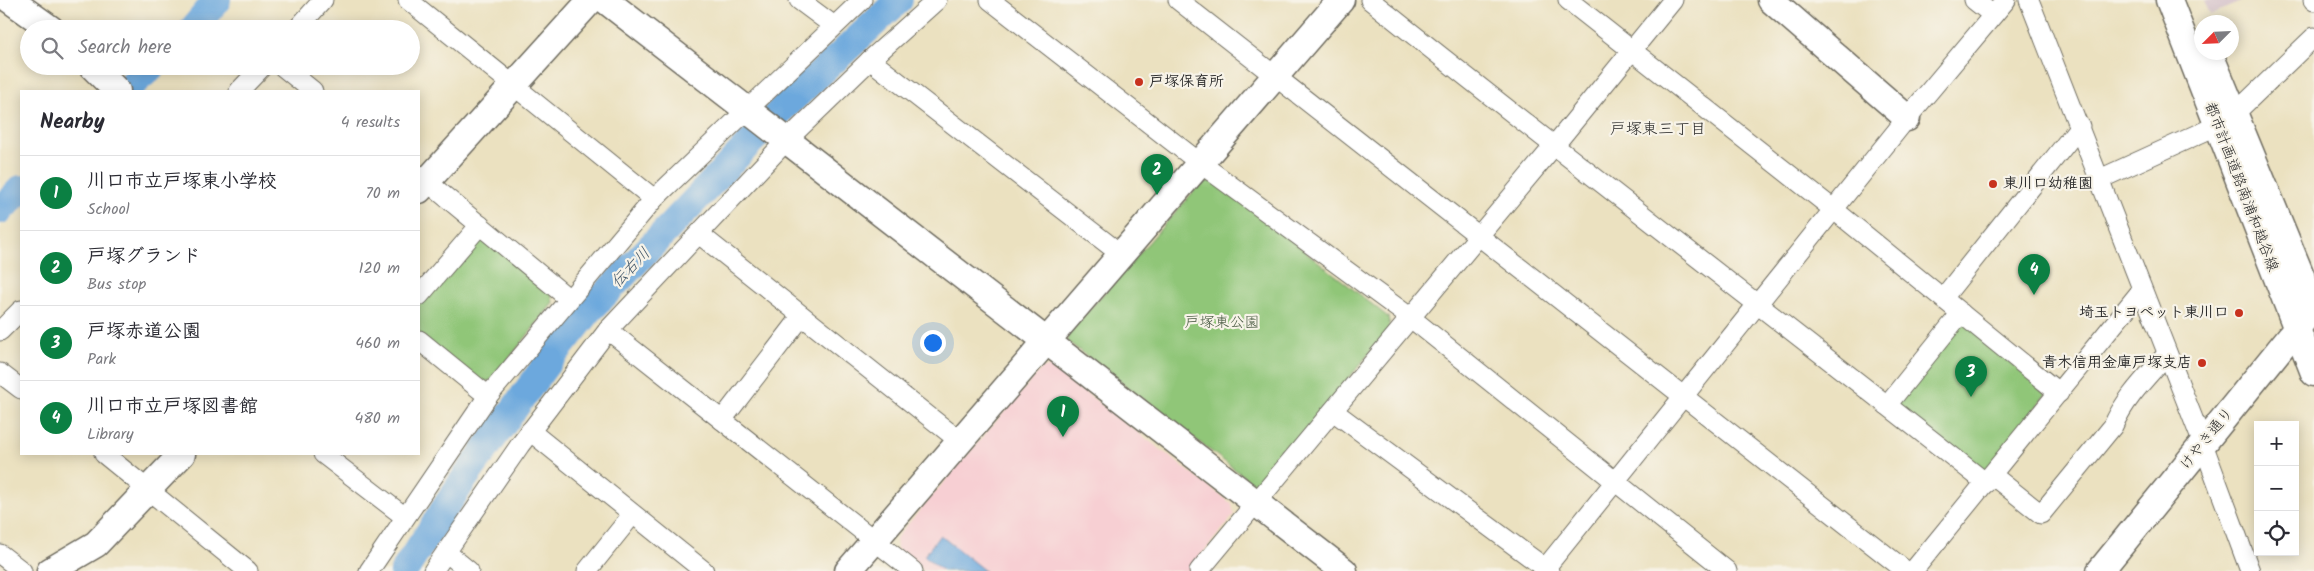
<!DOCTYPE html>
<html lang="en">
<head>
<meta charset="utf-8">
<style>
  body { margin:0; font-family:Kalam,"Klee One",sans-serif; background:#f2f2f3; color:#2b2b33 }
  .controls { position:absolute; right:15px; bottom:15px; display:grid; overflow:hidden; border-radius:0px; box-shadow:0 2px 12px #0003 }
  .controls button { width:45px; height:45px; display:grid; place-items:center; padding:0; border:0; border-bottom:1px solid #e1e1e2; background:#fff; color:#2b2b33; font:25px sans-serif }
  .compass { position:absolute; left:2194px; top:15px; width:45px; height:45px; border-radius:50%; background:#fff; box-shadow:0 2px 12px #0003; rotate:246deg }
  .you { position:absolute; left:932px; top:342px; width:18px; height:18px; margin:-12px; border:4px solid #fff; border-radius:50%; background:#1a73e8; box-shadow:0 0 0 8px #1a73e833 }
  .badge { display:grid; place-items:center; width:32px; height:32px; border-radius:50%; background:#0b8043; color:#fff; font-size:16px; font-weight:700 }
  .pin { position:absolute; translate:-50% -41px; filter:drop-shadow(0 1px 2px #0008) }
  .pin::after { content:''; position:absolute; top:26px; width:18px; height:15px; background:inherit; clip-path:polygon(0 0,100% 0,50% 100%) }
  .list { margin:0; padding:0; list-style:none }
  h2 { display:flex; justify-content:space-between; align-items:center; height:65px; margin:0; padding:0 20px; font-size:21px }
  h2 small { font-size:16px; font-weight:400; color:#7c7c81 }
  .list li { display:grid; grid-template-columns:32px 1fr auto; gap:15px; align-items:center; box-sizing:border-box; height:75px; padding:0 20px; border-top:1px solid #e1e1e2 }
  .list b { display:block; font-size:19px; white-space:nowrap }
  .list p { margin:0; font-size:16px; white-space:nowrap; color:#7c7c81 }
  .list em { font-size:16px; font-style:normal; color:#7c7c81 }
  .icon { flex:none; width:28px; height:28px; fill:none; stroke:currentColor; stroke-width:2; stroke-linecap:round; stroke-linejoin:round }
  .map { position:relative; flex:none; width:2314px; height:571px; overflow:hidden }
  .search { position:absolute; background:#fff; box-shadow:0 2px 12px #0003; left:20px; top:20px; width:400px; height:55px; display:flex; align-items:center; gap:12px; box-sizing:border-box; padding:0 18px; border-radius:28px; color:#7c7c81; font-size:19px }
  .panel { position:absolute; background:#fff; box-shadow:0 2px 12px #0003; left:20px; top:90px; width:400px; height:365px; border-radius:0px }
  .map>svg:first-child { display:block }
  .built { fill:#f7cfd3 }
  .industrial { fill:#d2bdc7 }
  .green { fill:#90c678; stroke:#5e7852 }
  .water { fill:#6ca8dd; stroke:#4c6a84 }
  .lines { fill:none; stroke-linecap:round; stroke-linejoin:round }
  .river { stroke:#6ca8dd; stroke-width:28 }
  .street-casing { stroke:#6e6b5f; stroke-width:21 }
  .secondary-casing { stroke:#6e6b5f; stroke-width:29 }
  .street { stroke:#fff; stroke-width:19 }
  .secondary { stroke:#fff; stroke-width:26 }
  .poi-dot { fill:#c8321e; stroke:#f7f3e8; stroke-width:2 }
  .labels { text-anchor:middle; dominant-baseline:central; stroke-width:4.5; stroke-linejoin:round; paint-order:stroke }
  .poi-label { font-size:15px; font-weight:bold; fill:#2b2b2b; stroke:#f7f3e8; text-anchor:start }
  .street-label { font-size:15px; fill:#2b2b2b; stroke:#f7f3e8 }
  .park-label { font-size:15px; fill:#495a42; stroke:#f7f3e8 }
  .neighbourhood-label { font-size:16px; fill:#2b2b2b; stroke:#f7f3e8 }
  .water-label { font-size:16px; font-style:italic; fill:#425769; stroke:#f7f3e8 }
</style>
</head>
<body>
<div class="map">
<svg width="2314" height="571" viewBox="0 0 2314 571">
  <rect width="100%" height="100%" fill="#f7f3e8"/>
  <filter id="ink" filterUnits="userSpaceOnUse"><feTurbulence type="fractalNoise" baseFrequency=".02" numOctaves="2"/><feDisplacementMap in="SourceGraphic" scale="10" xChannelSelector="R" yChannelSelector="G"/><feConvolveMatrix kernelMatrix="1 2 1 2 8 2 1 2 1" color-interpolation-filters="sRGB"/></filter>
  <filter id="wash" filterUnits="userSpaceOnUse"><feTurbulence type="fractalNoise" baseFrequency=".0096" numOctaves="4" result="noise"/><feDisplacementMap in="SourceGraphic" scale="20" xChannelSelector="R" yChannelSelector="G"/><feGaussianBlur stdDeviation="1.12" result="paint"/><feColorMatrix in="noise" values="0 0 0 0 0 0 0 0 0 0 0 0 0 0 0 0 0 1.4 0 .05"/><feComposite in="paint" operator="in"/></filter>
  <g filter="url(#wash)">
    <rect width="100%" height="100%" fill="#ebe1c0"/>
    <path class="built" d="M1051 366 1232 504 1234 515 1188 571H924L897 549 896 538 1041 369Z"/>
    <path class="industrial" d="M2204 0H2245L2210 15Z"/>
    <g class="green">
      <path d="M1217 181 1388 317 1390 328 1263 483 1254 484 1067 341 1068 334 1202 182Z"/>
      <path d="M483 237 551 292 553 303 492 380 480 383 419 333V305L477 239Z"/>
      <path d="M1966 323 2046 394 1989 469 1980 471 1898 407 1896 399 1956 326Z"/>
    </g>
    <path class="water" d="M940 535 985 571H943L924 556Z"/>
    <g class="lines">
      <g class="river">
        <path d="M193 29 217 0"/>
        <path d="M124 91 153 66"/>
        <path d="M0 210 21 189"/>
        <path d="M404 571 462 482 519 402 545 366 589 311 783 108 899 0"/>
      </g>
    </g>
  </g>
  <g filter="url(#ink)">
    <g class="lines">
      <defs>
        <g id="street">
          <path d="M408 0 654 199"/>
          <path d="M799 0 834 26"/>
          <path d="M990 0 1200 163 1411 318 1727 571"/>
          <path d="M1178 0 1906 571"/>
          <path d="M1370 0C1573 163 1781 321 1986 483"/>
          <path d="M1568 0 1833 209 2059 393"/>
          <path d="M1974 0 1993 15"/>
          <path d="M2029 0 2203 444 2250 571"/>
          <path d="M2313 0 2314 1"/>
          <path d="M297 29 323 0"/>
          <path d="M870 60 1122 255"/>
          <path d="M282 66 313 91"/>
          <path d="M239 91 263 66"/>
          <path d="M419 175 568 298"/>
          <path d="M2100 179 2227 121 2314 37"/>
          <path d="M699 234 961 442"/>
          <path d="M419 296 480 225"/>
          <path d="M1943 298 2080 126"/>
          <path d="M608 330 913 571"/>
          <path d="M0 331 21 310"/>
          <path d="M419 340 488 396"/>
          <path d="M0 373 21 389"/>
          <path d="M1887 405 1961 313"/>
          <path d="M1333 411 1549 571"/>
          <path d="M722 420 802 316"/>
          <path d="M530 431 704 571"/>
          <path d="M104 454 248 571"/>
          <path d="M323 454 405 517"/>
          <path d="M1992 475 2041 514 2113 426C2125 398 2147 377 2167 354"/>
          <path d="M446 552 469 571"/>
          <path d="M0 554 22 571"/>
          <path d="M369 571 488 396 654 199 862 0"/>
          <path d="M433 571 520 445 608 330 786 141 870 60 937 0"/>
          <path d="M587 571 632 515"/>
          <path d="M1199 571 1553 147 1673 0"/>
          <path d="M1543 571 1907 118 2006 0"/>
          <path d="M1913 571 2141 291"/>
        </g>
        <g id="secondary">
          <path d="M10 0 51 29"/>
          <path d="M605 0 1344 571"/>
          <path d="M1771 0 1907 118"/>
          <path d="M2169 0 2314 373"/>
          <path d="M2209 52 2314 307"/>
          <path d="M92 66 117 91"/>
          <path d="M419 190 591 0"/>
          <path d="M50 571 96 544 182 454"/>
          <path d="M848 571 1341 0"/>
          <path d="M2100 571 2314 307"/>
        </g>
      </defs>
      <use href="#street" class="street-casing"/>
      <use href="#secondary" class="secondary-casing"/>
      <use href="#street" class="street"/>
      <use href="#secondary" class="secondary"/>
    </g>
  </g>
  <g class="poi-dot">
    <circle cx="1139" cy="82" r="5"/>
    <circle cx="1993" cy="184" r="5"/>
    <circle cx="2239" cy="313" r="5"/>
    <circle cx="2202" cy="363" r="5"/>
  </g>
  <g class="labels">
    <g class="poi-label">
      <text x="1149" y="82">戸塚保育所</text>
      <text x="2003" y="184">東川口幼稚園</text>
      <text x="2229" y="313" text-anchor="end">埼玉トヨペット東川口</text>
      <text x="2192" y="363" text-anchor="end">青木信用金庫戸塚支店</text>
    </g>
    <g class="street-label">
      <text transform="translate(2241 187) rotate(69)">都市計画道路南浦和越谷線</text>
      <text transform="translate(2207 439) rotate(-51)">けやき通り</text>
    </g>
    <g class="park-label">
      <text x="1222" y="323">戸塚東公園</text>
    </g>
    <g class="neighbourhood-label">
      <text x="1658" y="129">戸塚東三丁目</text>
    </g>
    <g class="water-label">
      <text transform="translate(631 268) rotate(-46)">伝右川</text>
    </g>
  </g>
</svg>
<div class="controls">
<button>+</button>
<button>−</button>
<button><svg class="icon" aria-label="locate" viewBox="0 0 24 24"><circle cx="12" cy="12" r="6"/><path d="M12 2v4M12 18v4M2 12h4M18 12h4"/></svg></button>
</div>
<svg class="compass" viewBox="-18 -18 36 36"><path d="M0-13l5 13h-10z" fill="#e53935"/><path d="M0 13l5-13h-10z" fill="#7c7c81"/></svg>
<div class="you"></div>
<div class="pin badge" style="left:1063px;top:437px">1</div>
<div class="pin badge" style="left:1157px;top:195px">2</div>
<div class="pin badge" style="left:1971px;top:397px">3</div>
<div class="pin badge" style="left:2034px;top:295px">4</div>
<div class="search"><svg class="icon" aria-label="search" viewBox="0 0 24 24"><circle cx="10" cy="10" r="6"/><path d="M15 15l6 6"/></svg>Search here</div>
<section class="panel">
<h2>Nearby<small>4 results</small></h2>
<ul class="list">
<li><span class="badge">1</span><div><b>川口市立戸塚東小学校</b><p>School</p></div><em>70 m</em></li>
<li><span class="badge">2</span><div><b>戸塚グランド</b><p>Bus stop</p></div><em>120 m</em></li>
<li><span class="badge">3</span><div><b>戸塚赤道公園</b><p>Park</p></div><em>460 m</em></li>
<li><span class="badge">4</span><div><b>川口市立戸塚図書館</b><p>Library</p></div><em>480 m</em></li>
</ul>
</section>
</div>
</body>
</html>
